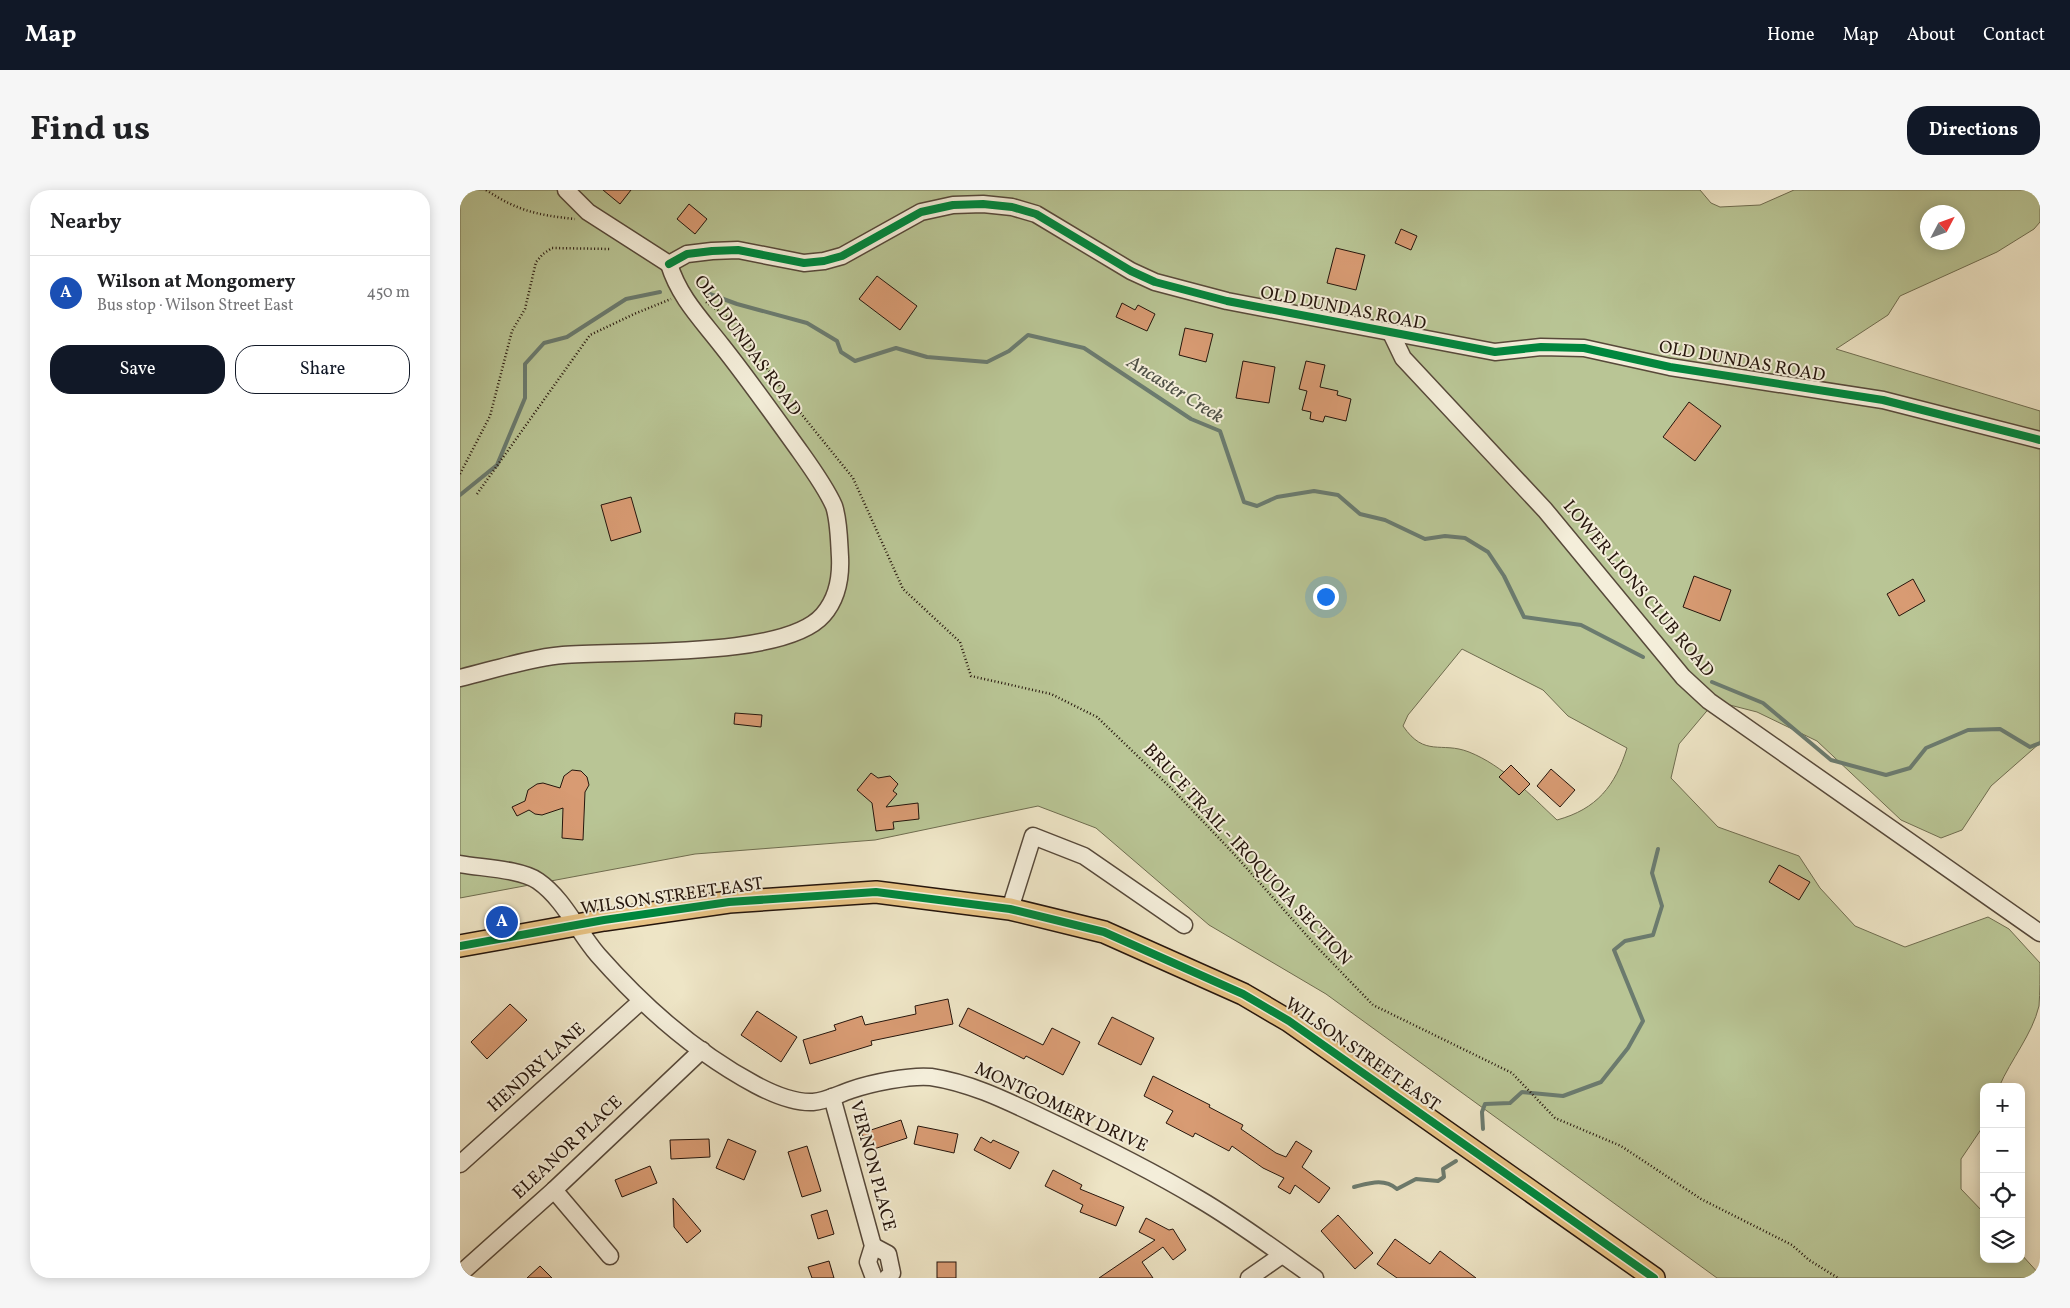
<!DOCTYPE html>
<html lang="en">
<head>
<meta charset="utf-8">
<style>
  body { margin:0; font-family:Vollkorn,serif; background:#f6f6f6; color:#202124 }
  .controls { position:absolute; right:15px; bottom:15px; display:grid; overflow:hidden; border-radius:10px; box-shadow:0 2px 12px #0003 }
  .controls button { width:45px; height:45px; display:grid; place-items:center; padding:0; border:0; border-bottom:1px solid #e0e0e0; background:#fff; color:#202124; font:25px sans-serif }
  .compass { position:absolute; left:1460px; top:15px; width:45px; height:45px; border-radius:50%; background:#fff; box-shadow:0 2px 12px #0003; rotate:49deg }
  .you { position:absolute; left:865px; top:406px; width:18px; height:18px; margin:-12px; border:4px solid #fff; border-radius:50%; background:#1a73e8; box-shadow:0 0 0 8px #1a73e833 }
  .badge { display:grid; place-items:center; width:32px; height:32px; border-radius:50%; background:#111827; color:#fff; font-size:16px; font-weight:700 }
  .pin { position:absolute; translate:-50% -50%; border:2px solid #fff; box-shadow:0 1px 5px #0006 }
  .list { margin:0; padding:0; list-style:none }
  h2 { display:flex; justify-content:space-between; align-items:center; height:65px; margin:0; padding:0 20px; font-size:21px }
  h2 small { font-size:16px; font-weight:400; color:#757577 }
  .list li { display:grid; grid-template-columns:32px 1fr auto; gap:15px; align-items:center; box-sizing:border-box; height:75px; padding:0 20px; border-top:1px solid #e0e0e0 }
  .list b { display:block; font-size:19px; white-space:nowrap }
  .list p { margin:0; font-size:16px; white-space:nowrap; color:#757577 }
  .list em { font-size:16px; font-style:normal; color:#757577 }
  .actions { display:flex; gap:10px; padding:15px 20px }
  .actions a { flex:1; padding:11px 0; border:1px solid #111827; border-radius:20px; text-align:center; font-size:18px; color:#111827 }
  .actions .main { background:#111827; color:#fff }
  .icon { flex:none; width:28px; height:28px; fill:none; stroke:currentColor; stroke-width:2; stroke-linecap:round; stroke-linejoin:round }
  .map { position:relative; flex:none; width:1580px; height:1088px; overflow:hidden; border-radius:20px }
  header { display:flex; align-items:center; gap:30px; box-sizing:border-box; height:70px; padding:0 25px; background:#111827; color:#fff }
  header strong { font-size:24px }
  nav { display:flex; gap:28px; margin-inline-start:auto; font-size:18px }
  .intro { display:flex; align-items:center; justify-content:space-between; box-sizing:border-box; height:120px; padding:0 30px }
  h1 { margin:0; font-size:35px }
  .button { padding:12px 22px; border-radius:20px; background:#111827; color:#fff; font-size:18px; font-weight:700 }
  main { display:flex; gap:30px; padding:0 30px }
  aside { flex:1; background:#fff; border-radius:20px; box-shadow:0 2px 12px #0003 }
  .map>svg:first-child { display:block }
  .green { fill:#b9c595; stroke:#6f6d50; fill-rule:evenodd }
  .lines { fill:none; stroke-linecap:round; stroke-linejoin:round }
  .stream { stroke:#6b7b6f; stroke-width:4 }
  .building { fill:#d89b73; stroke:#25150c }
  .minor-casing { stroke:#57493a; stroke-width:19 }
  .major-casing { stroke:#25150c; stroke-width:24 }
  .path { stroke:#25150c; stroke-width:2.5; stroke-dasharray:1 2.5; stroke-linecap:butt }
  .minor { stroke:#f4eeda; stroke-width:16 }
  .major { stroke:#e7c283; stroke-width:21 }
  .cycleway-casing { stroke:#f4eeda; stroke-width:11 }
  .cycleway { stroke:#00873e; stroke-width:8 }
  .labels { text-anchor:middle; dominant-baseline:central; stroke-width:4; stroke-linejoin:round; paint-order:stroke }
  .street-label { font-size:18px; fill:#25150c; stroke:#f4eeda }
  .water-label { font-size:19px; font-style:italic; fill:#4e5046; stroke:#f4eeda }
</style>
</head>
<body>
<header>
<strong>Map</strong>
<nav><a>Home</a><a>Map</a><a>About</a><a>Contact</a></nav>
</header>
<div class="intro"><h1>Find us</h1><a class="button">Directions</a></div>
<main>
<aside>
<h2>Nearby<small></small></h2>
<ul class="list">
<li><span class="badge" style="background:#1a4fb4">A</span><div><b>Wilson at Mongomery</b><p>Bus stop · Wilson Street East</p></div><em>450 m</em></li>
</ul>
<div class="actions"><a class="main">Save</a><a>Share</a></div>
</aside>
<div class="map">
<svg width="1580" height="1088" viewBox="0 0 1580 1088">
  <rect width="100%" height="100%" fill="#eee5c6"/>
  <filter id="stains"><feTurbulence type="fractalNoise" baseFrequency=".004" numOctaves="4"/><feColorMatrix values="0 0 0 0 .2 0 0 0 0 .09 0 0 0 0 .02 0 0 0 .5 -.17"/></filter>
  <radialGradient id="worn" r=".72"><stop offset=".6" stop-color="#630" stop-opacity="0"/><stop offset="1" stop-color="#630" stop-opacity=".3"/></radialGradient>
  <path class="green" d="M0 0H1240L1251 13 1260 17 1300 15 1334 0H1580V32L1574 39 1537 62 1440 106 1428 125 1376 159 1580 221V553L1531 596 1502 640 1481 648 1441 630 1357 551 1297 522 1262 513 1251 516 1219 554 1211 588 1258 637 1339 666 1360 698 1395 736 1445 757 1528 727 1549 739 1580 773C1580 786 1580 803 1579 816 1572 845 1551 869 1539 897H1524V935L1501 969V999L1524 1023V1069H1561V1064L1580 1085V1088H1257L866 804 749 735 636 638 578 616 415 650 235 664 0 708ZM1468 22H1498V52H1468ZM1002 459 1083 500 1108 526 1167 558C1155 596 1137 619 1097 630 1070 605 1044 576 1009 562 981 551 965 568 943 536L948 525Z"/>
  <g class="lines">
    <g class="stream">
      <path d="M247 103 277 114 347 133 377 151 381 162 395 171 436 158 467 167 527 172 549 161 568 145 624 158 731 229 760 241 784 312 797 316 817 307 854 301 878 305 900 324 925 330 965 349 985 346 1005 348 1028 362 1044 386 1064 427 1121 435 1183 467"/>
      <path d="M0 305 37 275 65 208V174L84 153 107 147 166 109 200 102"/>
      <path d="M1252 492 1303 513 1371 570 1426 585 1450 578 1466 558 1508 540 1540 539 1570 557 1580 553"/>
      <path d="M1023 939 1022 922 1025 914 1050 913 1062 902 1103 906 1141 892 1168 858 1183 831 1154 760 1165 751 1193 745 1202 716 1192 683 1198 659"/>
      <path d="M894 997C910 993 924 988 937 999L956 989 978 991 984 987 983 979 996 971"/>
    </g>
  </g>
  <g class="building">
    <path d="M143 0H171L160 14Z"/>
    <path d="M229 14 247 29 235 44 217 29Z"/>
    <path d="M941 39 957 46 951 60 935 53Z"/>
    <path d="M876 58 905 65 896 100 867 93Z"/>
    <path d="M417 86 457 116 440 140 399 109Z"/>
    <path d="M662 113 675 120 678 115 695 124 687 141 656 127Z"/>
    <path d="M725 138 753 144 746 172 719 165Z"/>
    <path d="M783 171 815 177 809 213 776 208Z"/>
    <path d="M846 171 865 175 860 197 878 201 877 205 891 209 886 231 865 226 863 232 850 229 851 222 842 220 847 201 839 199Z"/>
    <path d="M1229 212 1261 236 1235 271 1203 247Z"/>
    <path d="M171 307 181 342 151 351 141 315Z"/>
    <path d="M1234 386 1271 400 1260 431 1223 417Z"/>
    <path d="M1453 389 1465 411 1439 426 1427 404Z"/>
    <path d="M275 523 302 525 301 537 274 534Z"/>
    <path d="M1051 575 1070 594 1059 605 1039 587Z"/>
    <path d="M1091 579 1115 600 1100 617 1077 596Z"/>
    <path d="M112 580 121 581 127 587 129 595 125 602 123 650 102 648 103 618 82 625 75 624 69 620 57 626 52 617 65 611 68 600 77 594 83 593 100 598 104 586Z"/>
    <path d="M411 583 418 588 430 586 438 594 433 601 437 604 426 617 458 613 459 629 433 632 434 639 416 641 412 613 397 600Z"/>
    <path d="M1319 675 1350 692 1339 710 1309 692Z"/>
    <path d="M488 809 493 834 411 851 412 855 350 874 343 850 376 840 374 835 402 826 405 835 456 824 455 816Z"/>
    <path d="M50 814 67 830 27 869 11 852Z"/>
    <path d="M508 818 583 855 592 838 620 852 603 885 566 866 564 869 499 836Z"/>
    <path d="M297 821 337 847 321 872 281 845Z"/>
    <path d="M652 827 694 848 681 875 638 854Z"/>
    <path d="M693 886 750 915 749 917 783 935 781 939 816 963 826 967 836 951 852 961 842 977 870 998 859 1013 835 995 830 1004 818 997 824 988 803 978 772 956 769 961 735 943 733 947 706 933 713 921 684 906Z"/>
    <path d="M441 930 447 948 408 961 402 943Z"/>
    <path d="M458 936 498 944 494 963 454 954Z"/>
    <path d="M521 947 531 953 533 950 559 962 550 979 514 960Z"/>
    <path d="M249 949 250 967 211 969 210 950Z"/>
    <path d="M268 949 296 961 284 990 256 978Z"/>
    <path d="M347 956 361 1001 342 1007 328 962Z"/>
    <path d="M190 976 197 993 162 1007 155 990Z"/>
    <path d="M593 980 622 995 620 999 664 1017 656 1036 620 1022 623 1015 585 996Z"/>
    <path d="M213 1008 241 1041 227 1053 214 1037Z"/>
    <path d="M367 1020 374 1044 358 1049 351 1025Z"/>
    <path d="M878 1025 913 1063 895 1079 861 1041Z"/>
    <path d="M686 1028 709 1040 713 1039 726 1060 713 1070 703 1057 682 1072 693 1088H639L695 1050 679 1042Z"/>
    <path d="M935 1049 970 1074 980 1061 1016 1088H937L917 1074Z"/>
    <path d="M369 1071 374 1088H352L348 1077Z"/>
    <rect x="477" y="1072" width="19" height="16"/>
    <path d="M80 1076 92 1088H67Z"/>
  </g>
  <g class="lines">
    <defs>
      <g id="minor">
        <path d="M106 0 128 22 209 74"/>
        <path d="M209 74 227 64 252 61 278 60 344 73 364 71 382 66 461 22 493 15 523 14 552 17 576 24 671 81 695 92 767 111 1035 162 1081 157 1124 158 1210 177 1423 210 1580 250"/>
        <path d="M931 143 943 168 1085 320 1223 487 1249 511 1580 743"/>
        <path d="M0 488C33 480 69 468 103 465 161 460 325 469 363 425 377 409 381 388 380 367 379 351 379 331 374 316 367 300 351 277 341 263 315 227 289 190 262 156 241 129 219 107 209 74"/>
        <path d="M0 674C21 678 61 679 78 691 104 709 118 742 138 765 183 816 236 863 296 895 313 904 334 913 353 912 366 911 379 904 391 900 411 893 450 885 471 887 511 893 547 911 583 928 636 953 689 979 739 1009 780 1033 817 1061 855 1088"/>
        <path d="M550 719 573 646 624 666 724 735"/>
        <path d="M372 907 413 1056 408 1072 414 1088"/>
        <path d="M0 974 180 812"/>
        <path d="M94 1000 150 1066"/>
        <path d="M413 1056 428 1064 432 1083 427 1088"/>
        <path d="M0 1084 94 1000 242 860"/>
        <path d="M789 1088 822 1065"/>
      </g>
      <path id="major" d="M0 756 144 730 269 712 416 702 550 719 644 742 783 804 829 831 1194 1088"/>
    </defs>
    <use href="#minor" class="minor-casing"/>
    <use href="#major" class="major-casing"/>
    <g class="path">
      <path d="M26 0C58 21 77 25 115 29"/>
      <path d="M246 112 273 131 326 205 393 288 443 399 500 452 511 486 591 504 637 527 715 602 774 664 858 758 913 815 1052 883 1095 928 1161 956 1241 1009 1332 1055 1349 1070 1378 1088"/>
      <path d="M0 284 30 226 52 141 65 119 76 72 83 64 92 58 150 59"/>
      <path d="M17 304 130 145 174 124 211 109"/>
    </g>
    <use href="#minor" class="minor"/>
    <use href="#major" class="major"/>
    <defs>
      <g id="cycleway">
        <path d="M209 74 227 64 252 61 278 60 344 73 364 71 382 66 461 22 493 15 523 14 552 17 576 24 671 81 695 92 767 111 1035 162 1081 157 1124 158 1210 177 1423 210 1580 250"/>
        <path d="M0 756 144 730 269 712 416 702 550 719 644 742 783 804 829 831 1194 1088"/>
      </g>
    </defs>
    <use href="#cycleway" class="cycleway-casing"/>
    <use href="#cycleway" class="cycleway"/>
  </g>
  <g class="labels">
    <g class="street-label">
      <text transform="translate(883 119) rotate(11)">OLD DUNDAS ROAD</text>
      <text transform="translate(287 156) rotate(54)">OLD DUNDAS ROAD</text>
      <text transform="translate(1282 172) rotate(10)">OLD DUNDAS ROAD</text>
      <text transform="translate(1178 399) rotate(50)">LOWER LIONS CLUB ROAD</text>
      <text transform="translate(787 665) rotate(47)">BRUCE TRAIL - IROQUOIA SECTION</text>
      <text transform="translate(212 707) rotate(-8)">WILSON STREET EAST</text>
      <text transform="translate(902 865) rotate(35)">WILSON STREET EAST</text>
      <text transform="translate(77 878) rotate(-42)">HENDRY LANE</text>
      <text transform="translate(601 918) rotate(25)">MONTGOMERY DRIVE</text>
      <text transform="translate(108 958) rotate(-43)">ELEANOR PLACE</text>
      <text transform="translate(412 976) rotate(75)">VERNON PLACE</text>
    </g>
    <g class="water-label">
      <text transform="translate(715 200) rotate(32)">Ancaster Creek</text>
    </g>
  </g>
  <rect width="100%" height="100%" filter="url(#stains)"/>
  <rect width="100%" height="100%" fill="url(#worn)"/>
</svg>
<div class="controls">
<button>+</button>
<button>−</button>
<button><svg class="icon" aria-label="locate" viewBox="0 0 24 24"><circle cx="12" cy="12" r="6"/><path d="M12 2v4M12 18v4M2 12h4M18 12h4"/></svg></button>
<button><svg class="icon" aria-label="layers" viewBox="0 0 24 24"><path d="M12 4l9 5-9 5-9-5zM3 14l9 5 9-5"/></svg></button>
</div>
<svg class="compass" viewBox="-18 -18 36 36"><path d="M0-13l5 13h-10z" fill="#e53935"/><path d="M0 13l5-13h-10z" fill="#757577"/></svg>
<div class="you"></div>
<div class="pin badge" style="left:42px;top:732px;background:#1a4fb4">A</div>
</div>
</main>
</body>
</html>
